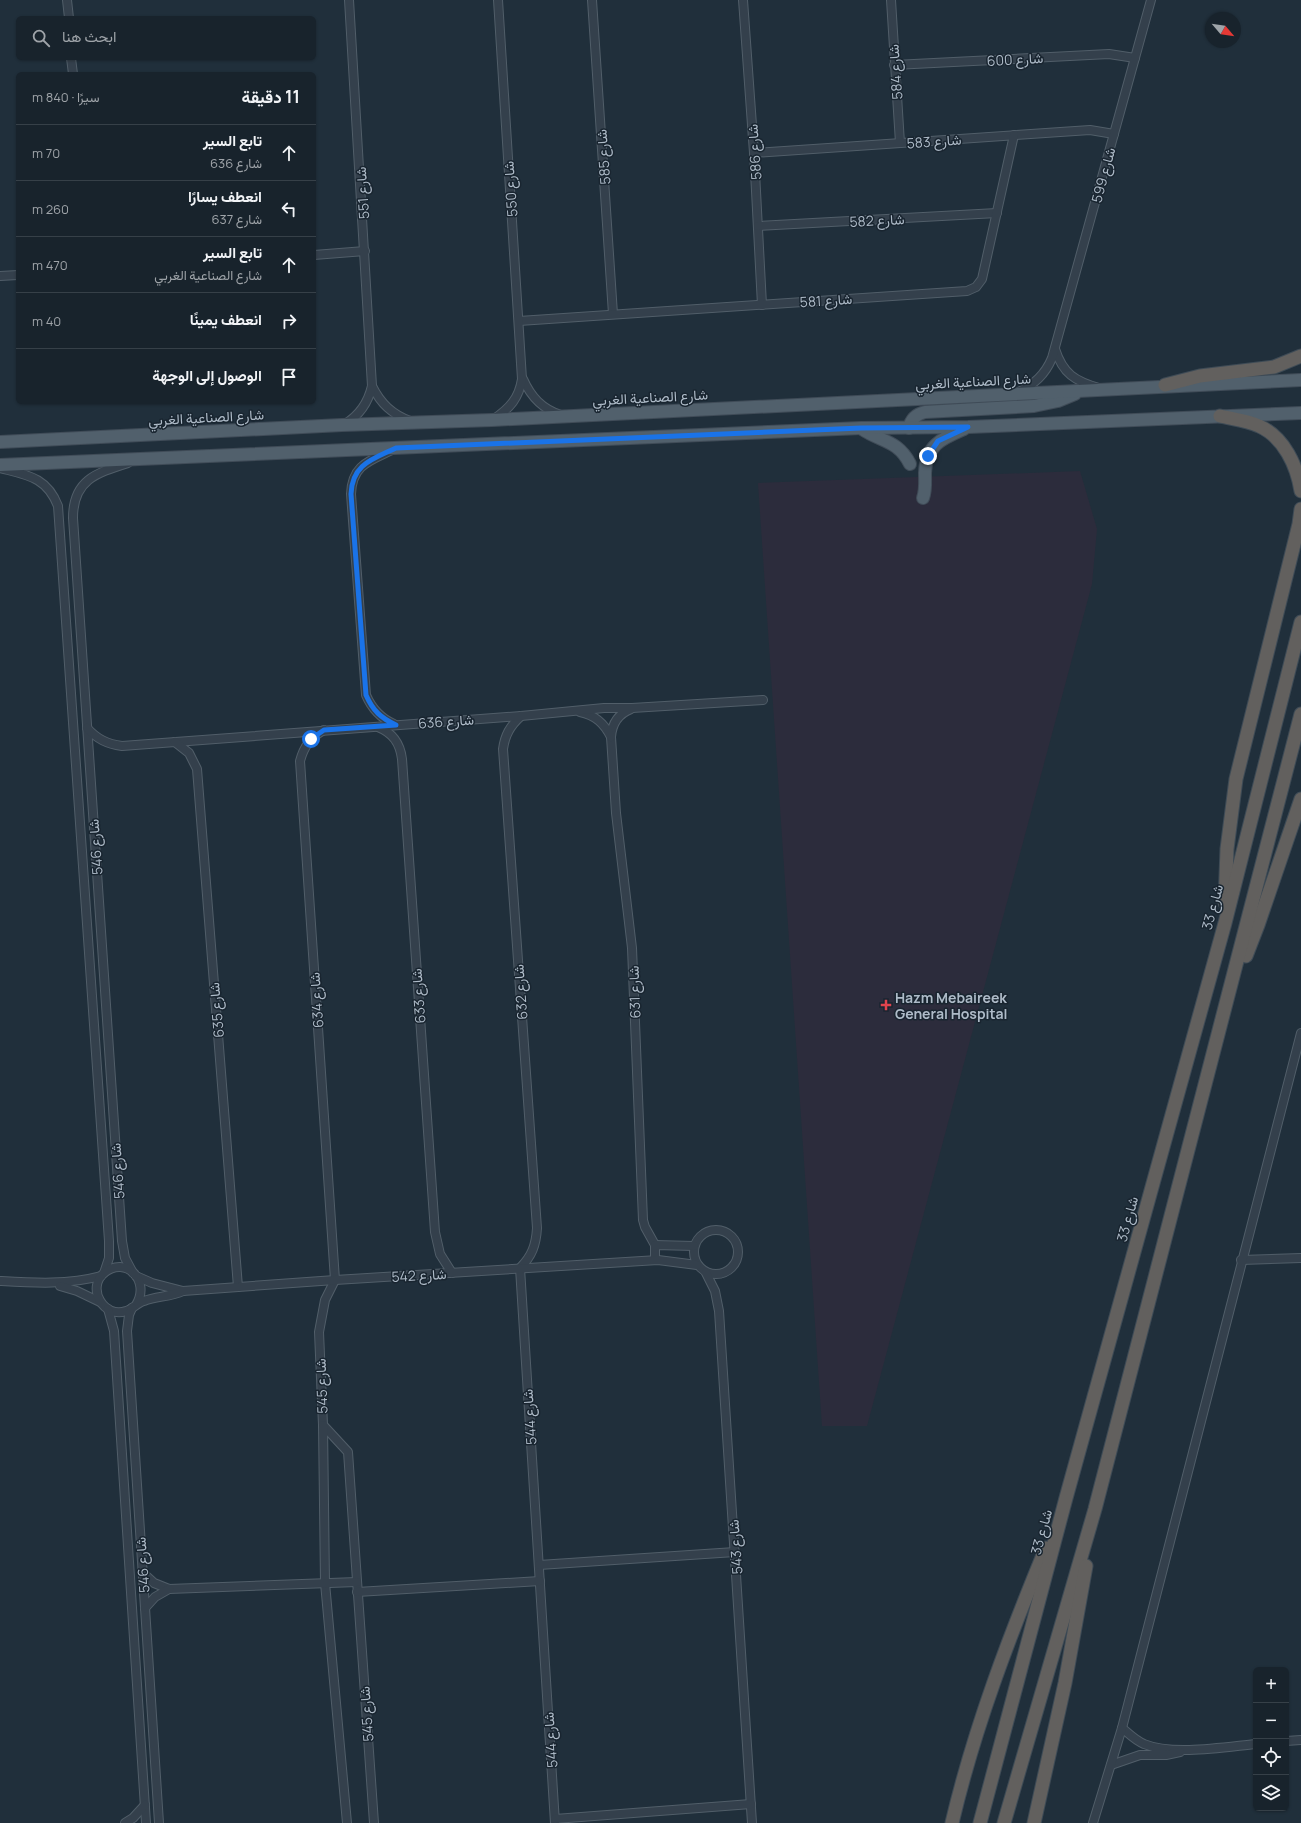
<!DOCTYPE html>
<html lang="ar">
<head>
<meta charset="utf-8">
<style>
  body { margin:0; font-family:Manrope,Vazirmatn,sans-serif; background:#212b34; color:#f1f3f6; direction:rtl }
  .controls { position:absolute; right:12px; bottom:12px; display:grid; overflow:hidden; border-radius:6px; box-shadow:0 1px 3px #0004 }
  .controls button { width:36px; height:36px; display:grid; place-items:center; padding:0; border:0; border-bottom:1px solid #364048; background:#18232c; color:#f1f3f6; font:20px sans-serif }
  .compass { position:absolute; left:1205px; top:12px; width:36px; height:36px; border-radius:50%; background:#18232c; box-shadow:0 1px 3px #0004; rotate:119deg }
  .stop { position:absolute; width:12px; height:12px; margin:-9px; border:3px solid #1a73e8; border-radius:50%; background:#fff }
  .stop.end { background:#1a73e8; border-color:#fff; box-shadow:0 1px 4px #0008 }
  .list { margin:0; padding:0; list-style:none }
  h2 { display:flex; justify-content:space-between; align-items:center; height:52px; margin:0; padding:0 16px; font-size:17px }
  h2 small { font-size:13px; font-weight:400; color:#9fa4a9 }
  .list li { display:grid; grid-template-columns:26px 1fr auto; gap:12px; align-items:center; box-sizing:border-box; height:56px; padding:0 16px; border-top:1px solid #364048 }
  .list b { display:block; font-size:15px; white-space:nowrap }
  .list p { margin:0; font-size:13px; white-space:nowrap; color:#9fa4a9 }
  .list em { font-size:13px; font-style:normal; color:#9fa4a9 }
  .icon { flex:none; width:22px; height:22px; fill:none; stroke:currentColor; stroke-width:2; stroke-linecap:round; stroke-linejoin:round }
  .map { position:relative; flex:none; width:1301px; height:1823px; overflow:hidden; direction:ltr }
  .search { position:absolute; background:#18232c; box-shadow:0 1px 3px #0004; left:16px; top:16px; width:300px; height:44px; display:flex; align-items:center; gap:10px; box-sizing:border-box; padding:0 14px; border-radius:6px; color:#9fa4a9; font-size:15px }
  .panel { position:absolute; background:#18232c; box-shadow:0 1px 3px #0004; left:16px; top:72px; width:300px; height:332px; border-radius:6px; direction:rtl }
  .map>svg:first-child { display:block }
  .medical { fill:#2c2c3c }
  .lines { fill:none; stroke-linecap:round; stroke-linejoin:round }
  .minor-casing { stroke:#515e69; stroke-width:10 }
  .primary-casing { stroke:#404c58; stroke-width:14 }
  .trunk-casing { stroke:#3e4b56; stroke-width:15 }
  .minor { stroke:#34404c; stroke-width:8 }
  .primary { stroke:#51606c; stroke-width:12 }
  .trunk { stroke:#62605e; stroke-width:13 }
  .route { stroke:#1a73e8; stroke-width:5 }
  .health-dot { fill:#e0444e; stroke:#192530; stroke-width:1.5 }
  .labels { text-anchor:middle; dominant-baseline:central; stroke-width:3; stroke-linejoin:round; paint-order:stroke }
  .street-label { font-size:14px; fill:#aebbc8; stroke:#192530 }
  .poi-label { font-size:14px; font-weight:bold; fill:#aebbc8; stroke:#192530; text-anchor:start }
</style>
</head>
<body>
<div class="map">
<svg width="1301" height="1823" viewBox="0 0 1301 1823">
  <rect width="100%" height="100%" fill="#202f3b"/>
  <path class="medical" d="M1080 471 1097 529 1092 584 867 1426H822L758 483Z"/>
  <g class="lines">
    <defs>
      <g id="minor">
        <path d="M67 0 69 18"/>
        <path d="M592 0 613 314"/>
        <path d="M743 0 754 153 762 305"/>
        <path d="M891 0 900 143"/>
        <path d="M71 58 73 74"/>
        <path d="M894 65 1109 54 1135 58"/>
        <path d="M754 153 1090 130 1114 134"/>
        <path d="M758 226 997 213"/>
        <path d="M314 255 365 251"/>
        <path d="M0 276 18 275"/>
        <path d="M519 321 967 291 976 287 982 279 1014 135"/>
        <path d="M1055 349C1063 374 1075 381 1099 388"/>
        <path d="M523 379C531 397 542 409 561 415"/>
        <path d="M372 386C381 404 392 414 410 421"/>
        <path d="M1019 392C1034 384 1045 375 1052 358L1151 0"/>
        <path d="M494 419C510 408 519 398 522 379L498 0"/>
        <path d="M345 424C360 415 368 403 372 386L349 0"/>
        <path d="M392 450C369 461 352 465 351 494L366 695C372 709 380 718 394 724"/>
        <path d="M128 463C96 473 73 480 73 518L122 1241 125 1258 133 1273"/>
        <path d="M0 468C27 475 47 477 58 506L109 1241V1258L104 1273"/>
        <path d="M631 709C618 714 612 723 611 737L616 813 632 948 643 1220 645 1227 655 1245"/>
        <path d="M580 712C595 715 604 723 611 737"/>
        <path d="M521 716C510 726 505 735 503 749L537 1228C536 1245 532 1256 520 1268L555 1823"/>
        <path d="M378 727C393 733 400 743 402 759L435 1232 440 1254 452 1273"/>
        <path d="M87 728C97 739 107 744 122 746L521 716 604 708H632L763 700"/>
        <path d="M324 730C311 737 304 746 300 761L335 1280 325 1300 319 1332 323 1425 348 1452 374 1823"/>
        <path d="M175 742 189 753 197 769 238 1287"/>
        <circle cx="716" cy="1252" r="22"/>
        <path d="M655 1260V1245L694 1246"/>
        <path d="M1241 1260 1301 1258"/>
        <path d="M706 1273 715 1291 719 1311 752 1823"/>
        <path d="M136 1276 152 1283 183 1291"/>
        <path d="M0 1281C35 1283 67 1285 101 1276"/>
        <path d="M60 1286 77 1291 100 1302"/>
        <path d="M136 1305C151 1281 126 1255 104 1273 86 1288 104 1319 126 1311 133 1309 137 1303 144 1301 157 1296 170 1297 183 1291L335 1280 658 1260 697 1265"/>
        <path d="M132 1308 129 1315 127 1331 159 1823"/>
        <path d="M108 1309 114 1331 146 1823"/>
        <path d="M323 1425 325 1583 347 1823"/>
        <path d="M539 1565 735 1552"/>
        <path d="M143 1573 154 1583 169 1589 357 1582"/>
        <path d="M357 1592 540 1581"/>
        <path d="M145 1608 155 1597 169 1589"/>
        <path d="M1122 1728C1129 1734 1136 1741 1144 1744 1173 1756 1225 1747 1256 1744"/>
        <path d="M1286 1741 1301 1740"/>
        <path d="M1111 1765 1140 1755H1166L1180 1752"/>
        <path d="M555 1819 751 1804"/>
        <path d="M125 1823 133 1818 145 1805"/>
        <path d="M1093 1823 1122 1728 1301 1033"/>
      </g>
      <g id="primary">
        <path d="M909 428C911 419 916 414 925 412L1034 406 1058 401 1075 394"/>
        <path d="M862 429C881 442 898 440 910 464"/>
        <path d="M0 442 342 425 492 420 1301 380"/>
        <path d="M0 465 861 428 968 427 1301 413"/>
        <path d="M923 498C926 490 925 481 925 473 926 445 941 439 964 429"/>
      </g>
      <g id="trunk">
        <path d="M1165 385 1200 376 1274 367 1301 356"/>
        <path d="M1220 416C1233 419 1247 420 1259 426 1284 437 1297 466 1301 491"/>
        <path d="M1225 903 1227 849 1236 779 1299 524 1301 509"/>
        <path d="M1246 956 1258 925 1301 799"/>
        <path d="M952 1823C974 1729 1009 1637 1046 1548"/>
        <path d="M980 1823 1066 1498 1225 923 1301 622"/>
        <path d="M1004 1823 1095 1509 1301 714"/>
        <path d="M1034 1823 1065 1683 1086 1566"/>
      </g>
    </defs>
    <use href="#minor" class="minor-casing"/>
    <use href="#primary" class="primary-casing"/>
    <use href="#trunk" class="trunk-casing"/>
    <use href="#minor" class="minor"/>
    <use href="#primary" class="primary"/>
    <use href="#trunk" class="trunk"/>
  </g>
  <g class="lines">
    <path class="route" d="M311 739 324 730 396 725C381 718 373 711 366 695L351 494C352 464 373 459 396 448L861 428 968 427 938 441 928 456"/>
  </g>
  <path class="health-dot" d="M884 999h4v4h4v4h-4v4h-4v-4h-4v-4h4z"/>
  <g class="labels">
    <g class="street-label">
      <text transform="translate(1015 59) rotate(-3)">شارع 600</text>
      <text transform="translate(895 72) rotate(-94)">شارع 584</text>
      <text transform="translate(934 141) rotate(-4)">شارع 583</text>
      <text transform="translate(754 152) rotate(-94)">شارع 586</text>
      <text transform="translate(603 157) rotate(-94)">شارع 585</text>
      <text transform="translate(1103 175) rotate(-75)">شارع 599</text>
      <text transform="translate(510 189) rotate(-94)">شارع 550</text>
      <text transform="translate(362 193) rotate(-94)">شارع 551</text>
      <text transform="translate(877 220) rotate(-3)">شارع 582</text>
      <text transform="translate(826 300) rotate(-4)">شارع 581</text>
      <text transform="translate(973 381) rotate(-3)">شارع الصناعية الغربي</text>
      <text transform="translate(650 397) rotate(-3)">شارع الصناعية الغربي</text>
      <text transform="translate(206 417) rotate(-3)">شارع الصناعية الغربي</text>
      <text transform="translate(446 721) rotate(-4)">شارع 636</text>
      <text transform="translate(95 847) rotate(-94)">شارع 546</text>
      <text transform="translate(1212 907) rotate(-75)">شارع 33</text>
      <text transform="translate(520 992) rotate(-94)">شارع 632</text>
      <text transform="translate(634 992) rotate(-92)">شارع 631</text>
      <text transform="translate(418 996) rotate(-94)">شارع 633</text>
      <text transform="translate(316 1000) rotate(-94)">شارع 634</text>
      <text transform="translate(216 1010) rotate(-95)">شارع 635</text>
      <text transform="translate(117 1171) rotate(-94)">شارع 546</text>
      <text transform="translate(1127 1219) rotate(-75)">شارع 33</text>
      <text transform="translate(419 1275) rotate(-3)">شارع 542</text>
      <text transform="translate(321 1386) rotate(-92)">شارع 545</text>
      <text transform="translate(529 1417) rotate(-94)">شارع 544</text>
      <text transform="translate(1041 1532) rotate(-75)">شارع 33</text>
      <text transform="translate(735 1547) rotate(-94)">شارع 543</text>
      <text transform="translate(142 1565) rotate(-94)">شارع 546</text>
      <text transform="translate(366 1714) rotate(-94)">شارع 545</text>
      <text transform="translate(550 1740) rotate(-94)">شارع 544</text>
    </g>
    <g class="poi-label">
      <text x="895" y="997">Hazm Mebaireek<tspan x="895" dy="16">General Hospital</tspan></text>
    </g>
  </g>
</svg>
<div class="controls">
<button>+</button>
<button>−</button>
<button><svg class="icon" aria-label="locate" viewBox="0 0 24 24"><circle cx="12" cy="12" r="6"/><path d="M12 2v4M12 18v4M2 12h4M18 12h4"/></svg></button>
<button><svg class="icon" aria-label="layers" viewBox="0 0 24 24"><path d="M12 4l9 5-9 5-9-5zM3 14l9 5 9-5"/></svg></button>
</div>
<svg class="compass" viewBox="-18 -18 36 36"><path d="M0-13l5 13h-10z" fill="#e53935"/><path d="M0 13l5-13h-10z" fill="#9fa4a9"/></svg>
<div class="stop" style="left:311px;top:739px"></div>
<div class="stop end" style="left:928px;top:456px"></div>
<div class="search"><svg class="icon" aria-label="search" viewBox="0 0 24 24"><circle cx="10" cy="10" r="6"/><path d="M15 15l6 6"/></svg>ابحث هنا</div>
<section class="panel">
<h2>11 دقيقة<small>سيرًا · 840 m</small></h2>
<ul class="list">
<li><svg class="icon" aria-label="ahead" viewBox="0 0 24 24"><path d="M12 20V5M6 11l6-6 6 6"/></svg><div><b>تابع السير</b><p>شارع 636</p></div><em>70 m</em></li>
<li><svg class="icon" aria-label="left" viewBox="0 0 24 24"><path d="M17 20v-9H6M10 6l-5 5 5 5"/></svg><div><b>انعطف يسارًا</b><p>شارع 637</p></div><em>260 m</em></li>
<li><svg class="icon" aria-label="ahead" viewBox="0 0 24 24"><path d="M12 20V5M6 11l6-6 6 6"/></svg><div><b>تابع السير</b><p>شارع الصناعية الغربي</p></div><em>470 m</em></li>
<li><svg class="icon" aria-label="right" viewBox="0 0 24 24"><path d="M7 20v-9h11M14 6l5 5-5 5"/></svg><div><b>انعطف يمينًا</b></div><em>40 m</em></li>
<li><svg class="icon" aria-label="arrive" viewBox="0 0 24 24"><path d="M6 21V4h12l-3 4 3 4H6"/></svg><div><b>الوصول إلى الوجهة</b></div></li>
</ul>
</section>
</div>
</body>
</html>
